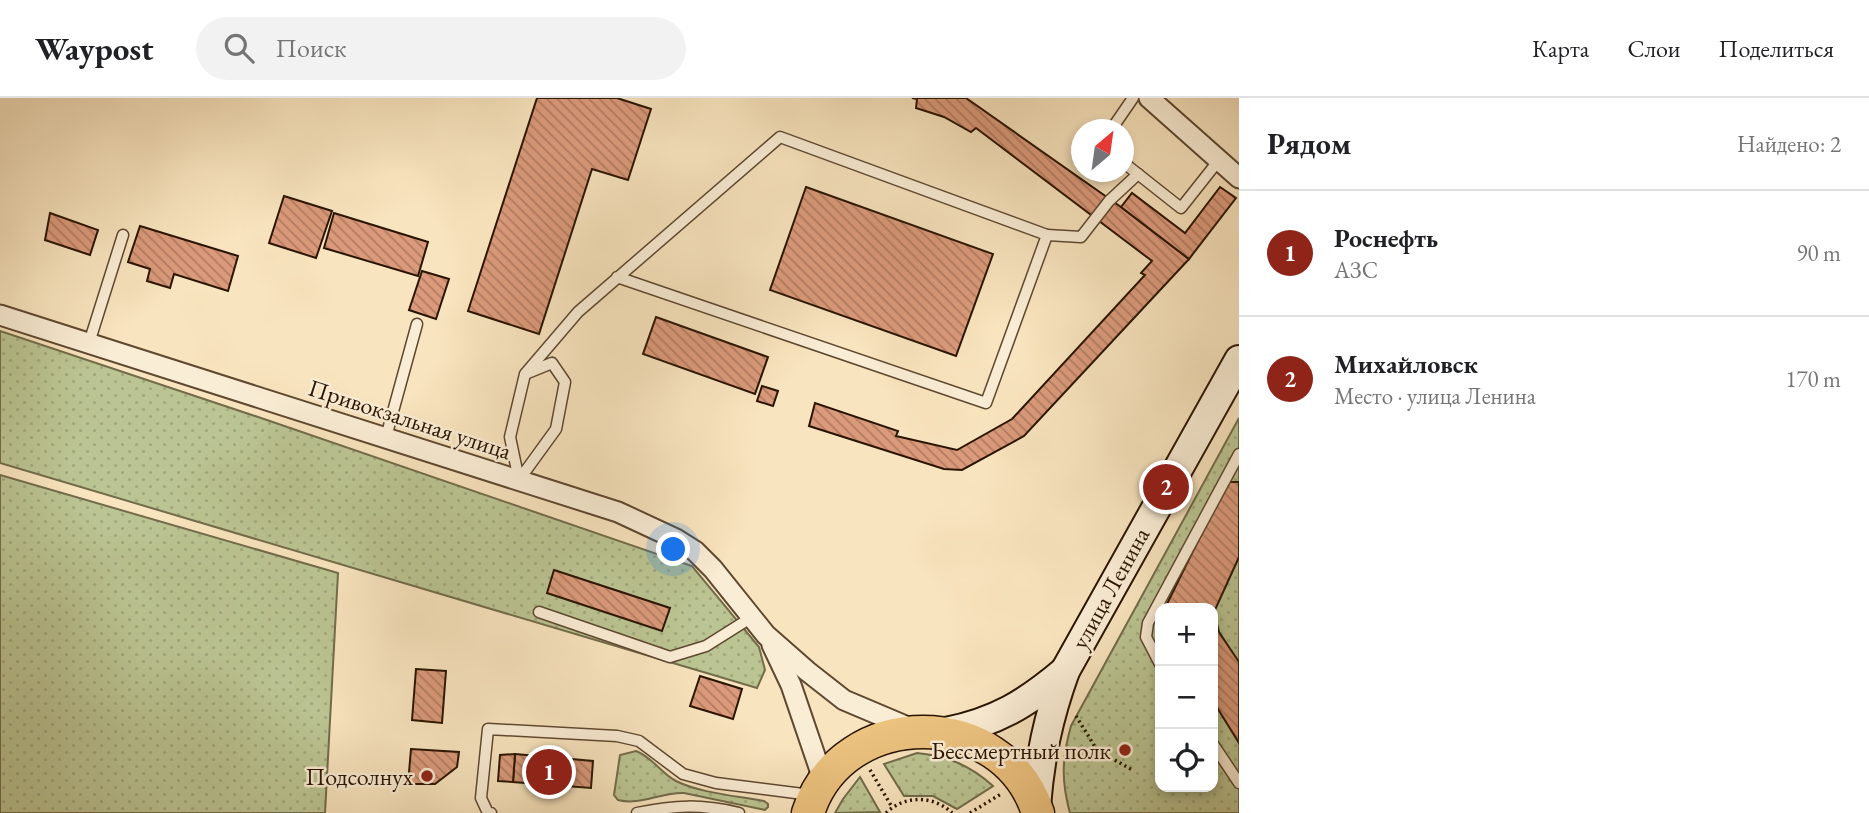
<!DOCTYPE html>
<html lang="ru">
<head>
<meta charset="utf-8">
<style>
  body { margin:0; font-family:"EB Garamond",serif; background:#f2f2f2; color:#202124 }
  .controls { position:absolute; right:21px; bottom:21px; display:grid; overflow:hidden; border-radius:14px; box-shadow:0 4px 10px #0003 }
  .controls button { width:63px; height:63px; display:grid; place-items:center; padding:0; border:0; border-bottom:2px solid #e0e0e0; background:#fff; color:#202124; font:35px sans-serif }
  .compass { position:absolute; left:1071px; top:21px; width:63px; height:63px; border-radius:50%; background:#fff; box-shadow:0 4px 10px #0003; rotate:29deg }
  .you { position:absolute; left:674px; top:452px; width:24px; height:24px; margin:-18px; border:5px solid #fff; border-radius:50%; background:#1a73e8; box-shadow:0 0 0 10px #1a73e833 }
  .badge { display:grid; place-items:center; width:46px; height:46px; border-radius:50%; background:#8f2418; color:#fff; font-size:23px; font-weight:700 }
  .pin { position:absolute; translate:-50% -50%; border:4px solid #fff; box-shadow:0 2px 7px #0006 }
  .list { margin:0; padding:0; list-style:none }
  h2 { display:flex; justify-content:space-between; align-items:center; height:91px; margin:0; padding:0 28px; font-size:30px }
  h2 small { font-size:23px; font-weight:400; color:#757577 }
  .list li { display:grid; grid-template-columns:46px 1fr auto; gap:21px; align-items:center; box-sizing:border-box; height:126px; padding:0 28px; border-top:2px solid #e0e0e0 }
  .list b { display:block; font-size:26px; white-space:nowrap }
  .list p { margin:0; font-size:23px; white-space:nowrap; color:#757577 }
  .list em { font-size:23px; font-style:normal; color:#757577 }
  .icon { flex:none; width:38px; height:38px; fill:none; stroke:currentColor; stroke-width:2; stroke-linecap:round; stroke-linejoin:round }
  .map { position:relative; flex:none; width:1239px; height:715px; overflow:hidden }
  header { display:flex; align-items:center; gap:42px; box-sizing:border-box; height:98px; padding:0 35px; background:#fff; border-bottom:2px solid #e0e0e0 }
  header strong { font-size:33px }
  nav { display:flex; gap:38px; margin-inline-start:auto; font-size:24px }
  .search { width:490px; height:63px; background:#f2f2f2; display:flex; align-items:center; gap:18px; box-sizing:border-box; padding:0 24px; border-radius:38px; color:#757577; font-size:26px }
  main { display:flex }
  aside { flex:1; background:#fff }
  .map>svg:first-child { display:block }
  .grass { fill:url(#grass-dots); stroke:#726c4a; stroke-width:2; fill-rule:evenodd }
  .building { fill:url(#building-back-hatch); stroke:#2a1400; stroke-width:2 }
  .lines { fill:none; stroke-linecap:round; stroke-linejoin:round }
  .lane-casing { stroke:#5e4830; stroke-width:13 }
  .street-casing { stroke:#5e4830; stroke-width:23 }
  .secondary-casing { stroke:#2a1400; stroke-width:32 }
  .primary-casing { stroke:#2a1400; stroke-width:35 }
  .path { stroke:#2a1400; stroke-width:3.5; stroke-dasharray:2 3.5; stroke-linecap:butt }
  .lane { stroke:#faedd5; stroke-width:10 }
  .street { stroke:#faedd5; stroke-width:19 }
  .secondary { stroke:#faedd5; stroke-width:28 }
  .primary { stroke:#ecc27f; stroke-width:32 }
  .poi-dot { fill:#8f2418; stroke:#faedd5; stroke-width:2.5 }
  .labels { text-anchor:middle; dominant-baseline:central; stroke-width:5; stroke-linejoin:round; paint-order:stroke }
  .street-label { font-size:24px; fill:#2a1400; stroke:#faedd5 }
  .poi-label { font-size:24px; fill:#2a1400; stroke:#faedd5; text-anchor:end }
</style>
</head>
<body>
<header>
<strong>Waypost</strong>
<div class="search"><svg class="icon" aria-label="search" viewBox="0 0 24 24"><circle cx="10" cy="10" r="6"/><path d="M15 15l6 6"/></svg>Поиск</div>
<nav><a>Карта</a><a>Слои</a><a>Поделиться</a></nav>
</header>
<main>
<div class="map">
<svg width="1239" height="715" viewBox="0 0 1239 715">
  <defs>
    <pattern id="grass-dots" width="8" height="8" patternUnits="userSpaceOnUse" patternTransform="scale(1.75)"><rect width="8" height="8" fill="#bbc593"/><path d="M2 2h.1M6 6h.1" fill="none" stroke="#a1a87d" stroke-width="1.8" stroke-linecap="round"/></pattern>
    <pattern id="building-back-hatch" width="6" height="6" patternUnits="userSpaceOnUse" patternTransform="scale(1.75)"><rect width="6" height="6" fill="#db9a7b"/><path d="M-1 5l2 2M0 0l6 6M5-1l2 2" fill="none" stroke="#b27c62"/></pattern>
  </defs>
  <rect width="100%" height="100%" fill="#f8e4be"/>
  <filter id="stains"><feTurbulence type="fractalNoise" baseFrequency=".00286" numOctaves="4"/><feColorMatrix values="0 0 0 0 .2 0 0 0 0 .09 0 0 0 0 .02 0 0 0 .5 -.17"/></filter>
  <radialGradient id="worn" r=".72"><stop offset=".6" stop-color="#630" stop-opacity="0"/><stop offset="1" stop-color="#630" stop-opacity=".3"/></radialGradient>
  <g class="grass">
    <path d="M0 233 264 321 692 468 759 549 765 572 757 590 0 365Z"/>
    <path d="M1239 320V715H1070C1061 683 1062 660 1071 628ZM1160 510H1213V689H1160Z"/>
    <path d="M0 377 338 475 325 715H0Z"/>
    <path d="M636 653C652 659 661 675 676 683 700 695 737 698 764 703L768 706V709L765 712 684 695C661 694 640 708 618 702L614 697 620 657Z"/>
    <path d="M917 655C947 658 970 667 993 688L957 711 933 698H904L884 666Z"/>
    <path d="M860 679 880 714 835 715 843 701Z"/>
  </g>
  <g class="building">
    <path d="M537 0H617L651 11 628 82 592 71 539 236 468 213Z"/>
    <path d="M912 0H966L1121 109 1189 161 1024 338 962 372 944 371 809 328 815 305 898 333 896 338 957 352 1012 321 1145 177 1141 175 1152 163 976 30 971 34 944 19 916 10 917 1Z"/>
    <path d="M806 89 993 156 956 258 770 192Z"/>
    <path d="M1220 89 1236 100 1189 161 1121 109 1132 95 1185 135Z"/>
    <path d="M284 98 332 113 316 160 269 145Z"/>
    <path d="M50 115 98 132 90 157 45 142Z"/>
    <path d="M334 115 428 144 418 178 324 150Z"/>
    <path d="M140 128 238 158 228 193 174 176 170 190 147 183 150 171 128 164Z"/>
    <path d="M422 173 449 181 436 221 409 212Z"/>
    <path d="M656 219 768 259 755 296 643 256Z"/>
    <path d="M762 288 778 293 773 308 757 303Z"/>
    <path d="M1227 384H1239V459L1214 514 1219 534 1239 564V645L1213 603V510H1165Z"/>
    <path d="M554 472 670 510 662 533 547 495Z"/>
    <path d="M416 571 446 573 442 625 412 622Z"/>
    <path d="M700 578 742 591 733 621 690 608Z"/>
    <path d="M411 651 459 654 457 669 435 686H408Z"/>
    <path d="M515 656 593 663 591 690 513 684Z"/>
    <path d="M515 656 513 684 498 683 500 657Z"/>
  </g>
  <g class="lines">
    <defs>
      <g id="lane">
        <path d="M1111 32 1133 0"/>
        <path d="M1124 65 1181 110 1219 62"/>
        <path d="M1047 137 1081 139 1109 103 1138 76"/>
        <path d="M89 245 123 137"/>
        <path d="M525 276 552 265 565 284 556 331 519 382 510 339 525 276 578 214 780 39 1047 137 986 305 617 179"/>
        <path d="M386 339 417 226"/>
        <path d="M539 514 670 559 706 548 752 519"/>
        <path d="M1160 566 1146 539 1148 525 1239 356"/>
        <path d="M1213 646 1239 685"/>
        <path d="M491 715H488L481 700 488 631 617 638 639 643 683 676 716 685 811 697"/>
        <path d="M637 715C675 707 701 706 739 715"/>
      </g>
      <g id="street">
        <path d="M1149 0 1239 80"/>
        <path d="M0 217 618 414 676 441 695 453 713 471 766 537 807 573 844 602 915 632"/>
        <path d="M772 547 791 587 824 684"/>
      </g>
      <g id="secondary">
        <path d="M946 634C996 624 1026 606 1065 573"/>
        <path d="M1036 708C1040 659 1048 620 1065 573L1239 262"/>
      </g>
      <path id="primary" d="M808 715C842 607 1004 607 1038 715"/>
    </defs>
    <use href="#lane" class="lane-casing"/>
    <use href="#street" class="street-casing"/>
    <use href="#secondary" class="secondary-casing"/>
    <use href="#primary" class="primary-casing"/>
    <g class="path">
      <path d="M1076 618 1097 652 1134 673"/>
      <path d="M870 672 892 709"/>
      <path d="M886 715C904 697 934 697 952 715"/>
      <path d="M970 715 1001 696"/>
    </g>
    <use href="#lane" class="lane"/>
    <use href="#street" class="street"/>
    <use href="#secondary" class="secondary"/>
    <use href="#primary" class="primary"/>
  </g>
  <g class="poi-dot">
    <circle cx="1125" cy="652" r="7"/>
    <circle cx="427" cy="678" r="7"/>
  </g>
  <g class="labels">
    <g class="street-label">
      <text transform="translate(410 321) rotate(18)">Привокзальная улица</text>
      <text transform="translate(1110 490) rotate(-61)">улица Ленина</text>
    </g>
    <g class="poi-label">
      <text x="1111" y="652">Бессмертный полк</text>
      <text x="413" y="678">Подсолнух</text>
    </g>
  </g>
  <rect width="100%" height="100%" filter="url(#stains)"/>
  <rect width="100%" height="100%" fill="url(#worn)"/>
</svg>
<div class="controls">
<button>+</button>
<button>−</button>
<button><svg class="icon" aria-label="locate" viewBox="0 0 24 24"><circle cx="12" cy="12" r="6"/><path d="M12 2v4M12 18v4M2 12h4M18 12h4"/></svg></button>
</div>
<svg class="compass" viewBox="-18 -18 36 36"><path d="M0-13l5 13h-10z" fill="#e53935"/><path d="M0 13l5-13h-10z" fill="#757577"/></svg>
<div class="you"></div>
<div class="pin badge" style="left:549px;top:674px">1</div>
<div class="pin badge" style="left:1166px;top:389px">2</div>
</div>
<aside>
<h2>Рядом<small>Найдено: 2</small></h2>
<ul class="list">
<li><span class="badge">1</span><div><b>Роснефть</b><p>АЗС</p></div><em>90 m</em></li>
<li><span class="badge">2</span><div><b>Михайловск</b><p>Место · улица Ленина</p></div><em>170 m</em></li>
</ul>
</aside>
</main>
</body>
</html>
